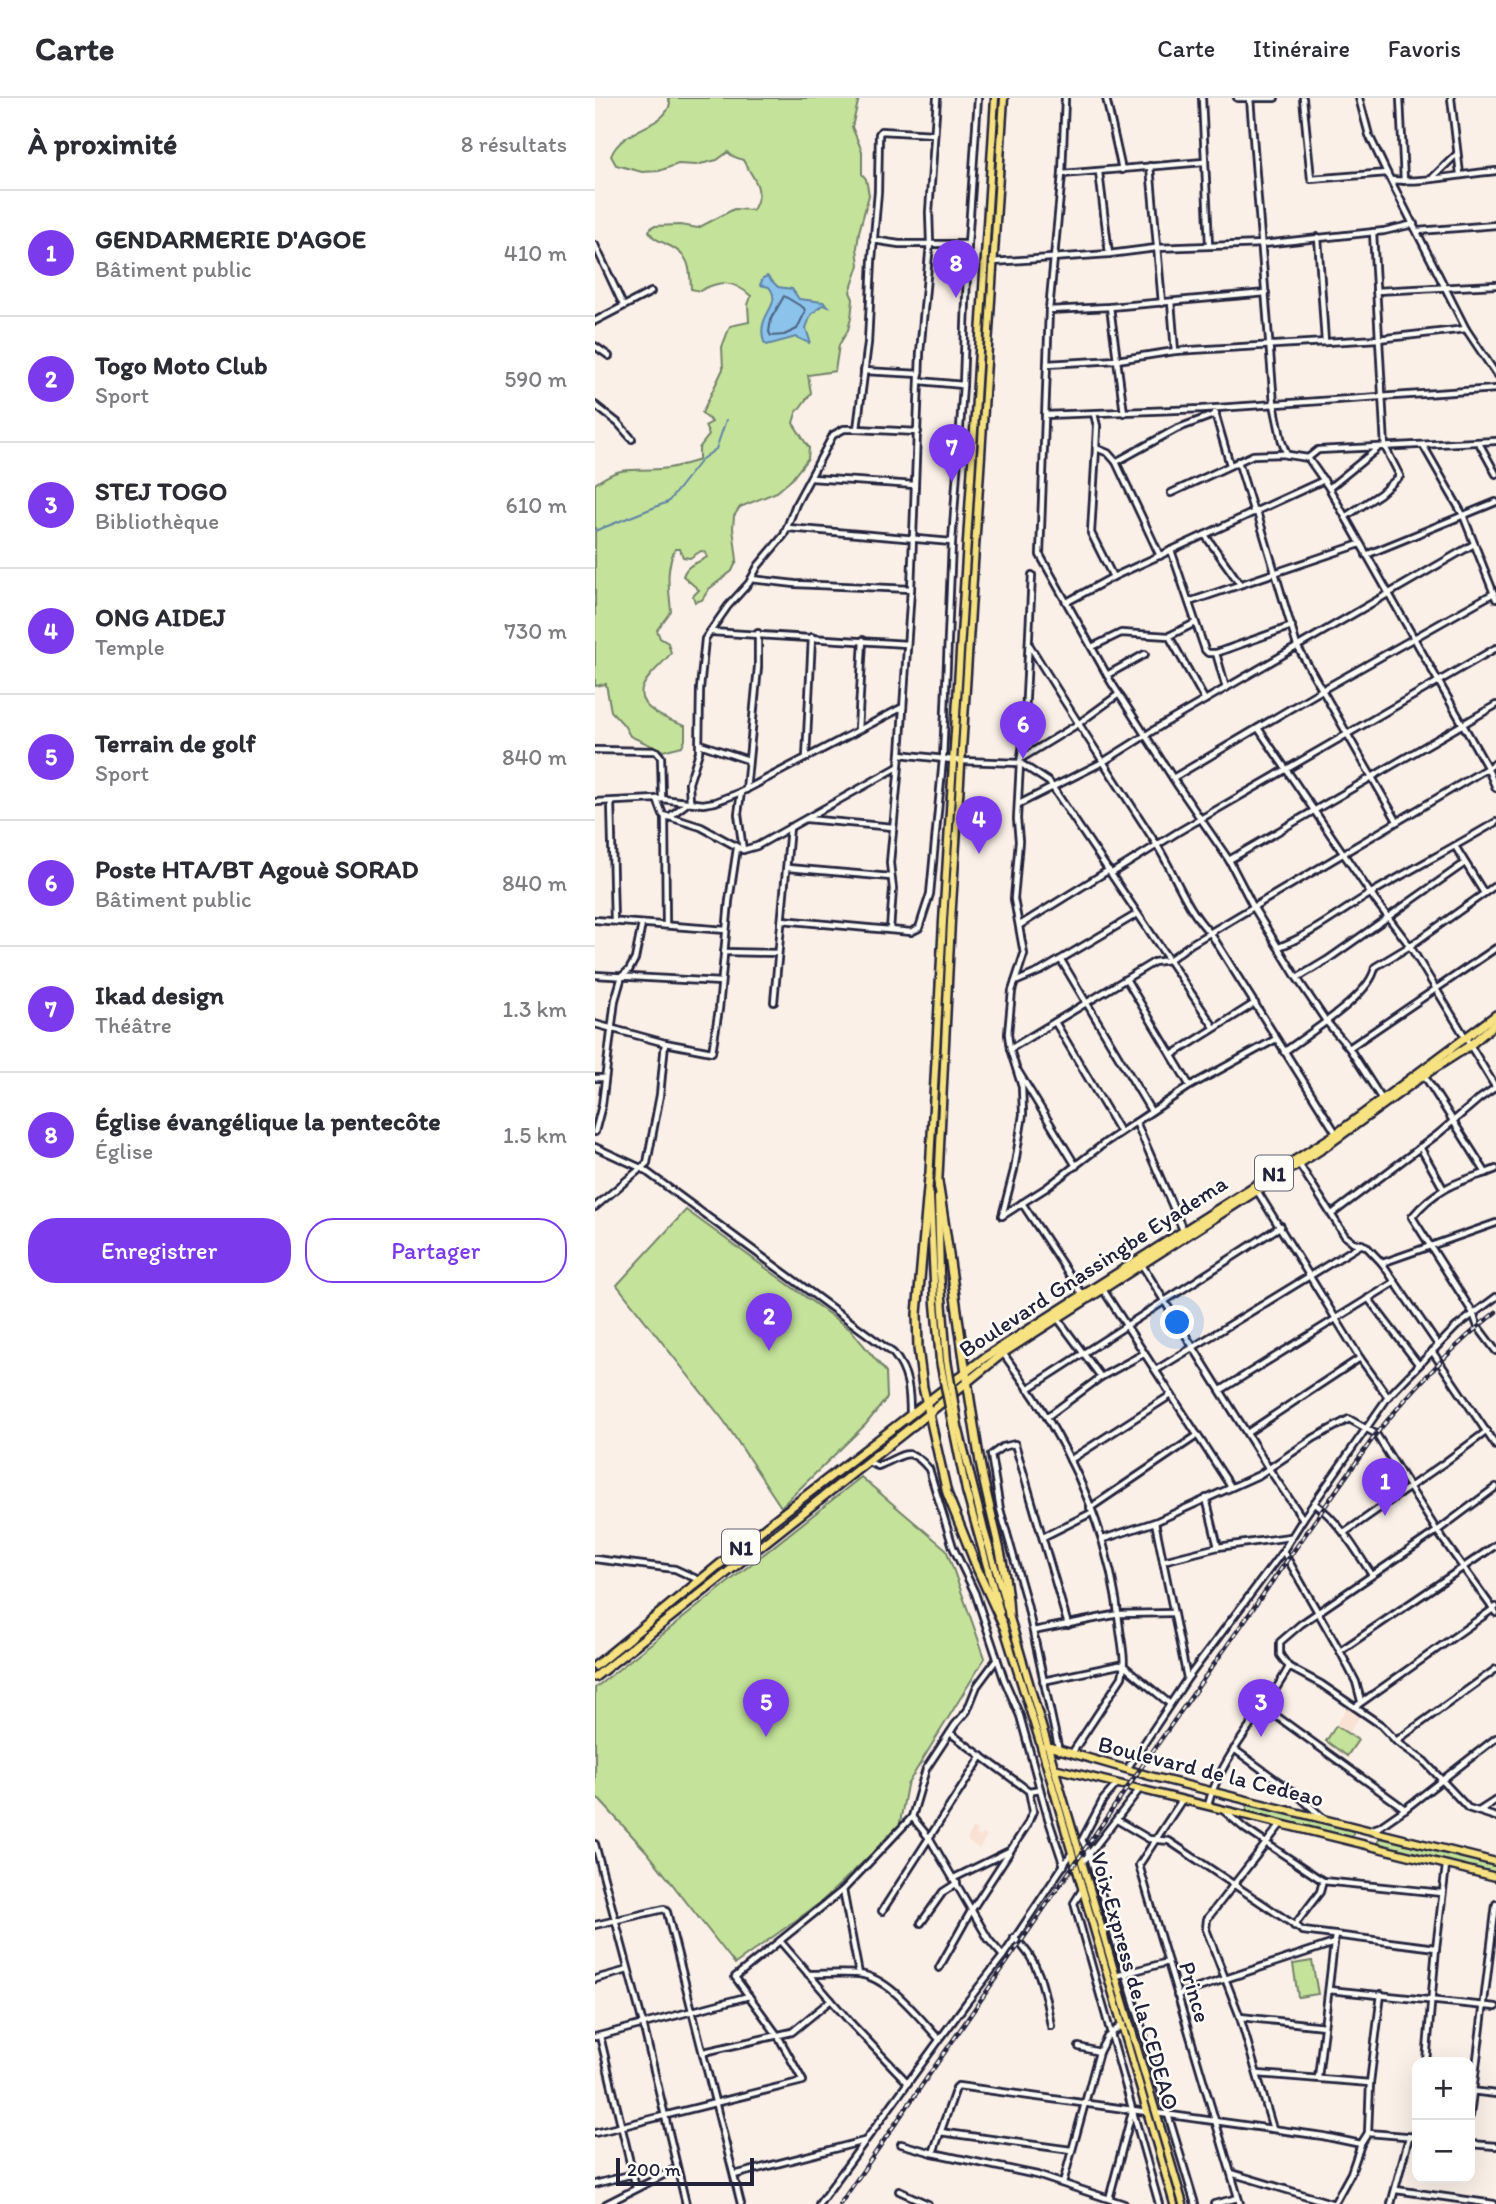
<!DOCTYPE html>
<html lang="fr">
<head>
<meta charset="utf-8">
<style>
  body { margin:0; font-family:Itim,sans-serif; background:#f2f2f3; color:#2b2b33 }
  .controls { position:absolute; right:21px; bottom:21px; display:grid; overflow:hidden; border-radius:14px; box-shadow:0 7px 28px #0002 }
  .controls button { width:63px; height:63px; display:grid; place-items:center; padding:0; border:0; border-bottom:2px solid #e1e1e2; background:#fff; color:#2b2b33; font:35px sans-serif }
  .scale { position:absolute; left:21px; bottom:18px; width:138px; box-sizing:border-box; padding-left:7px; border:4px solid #22223b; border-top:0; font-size:19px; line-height:24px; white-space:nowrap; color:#22223b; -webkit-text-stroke:5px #fdfcf7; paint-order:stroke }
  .you { position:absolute; left:583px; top:1225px; width:24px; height:24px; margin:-18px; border:5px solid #fff; border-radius:50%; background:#1a73e8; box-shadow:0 0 0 10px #1a73e833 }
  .badge { display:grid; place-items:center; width:46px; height:46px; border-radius:50%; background:#7c3aed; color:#fff; font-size:23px; font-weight:700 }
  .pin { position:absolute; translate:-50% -58px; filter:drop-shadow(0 2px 4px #0008) }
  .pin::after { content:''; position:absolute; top:37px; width:24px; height:21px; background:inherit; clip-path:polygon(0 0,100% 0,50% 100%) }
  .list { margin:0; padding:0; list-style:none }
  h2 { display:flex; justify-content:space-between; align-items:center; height:91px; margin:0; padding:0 28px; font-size:30px }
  h2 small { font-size:23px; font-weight:400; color:#7c7c81 }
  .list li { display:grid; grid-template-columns:46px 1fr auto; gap:21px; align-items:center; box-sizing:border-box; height:126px; padding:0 28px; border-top:2px solid #e1e1e2 }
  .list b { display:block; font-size:26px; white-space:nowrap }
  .list p { margin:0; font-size:23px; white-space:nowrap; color:#7c7c81 }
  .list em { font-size:23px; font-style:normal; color:#7c7c81 }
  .actions { display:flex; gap:14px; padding:21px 28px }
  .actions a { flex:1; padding:16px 0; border:2px solid #7c3aed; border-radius:28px; text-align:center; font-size:24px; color:#7c3aed }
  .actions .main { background:#7c3aed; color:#fff }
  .map { position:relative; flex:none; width:901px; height:2106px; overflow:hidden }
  header { display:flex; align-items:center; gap:42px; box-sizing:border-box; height:98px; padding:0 35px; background:#fff; border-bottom:2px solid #e1e1e2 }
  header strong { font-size:33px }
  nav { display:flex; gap:38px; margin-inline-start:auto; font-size:24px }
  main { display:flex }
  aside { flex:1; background:#fff }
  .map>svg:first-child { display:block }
  .built { fill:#f9e1d3 }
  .green { fill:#c4e29a; stroke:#73826a; stroke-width:2 }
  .water { fill:#8bc3ea; stroke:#6183a4; stroke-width:2 }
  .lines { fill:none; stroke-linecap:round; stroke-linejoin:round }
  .shore { stroke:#4c6281; stroke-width:2 }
  .stream { stroke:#6183a4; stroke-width:2 }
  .street-casing { stroke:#22223b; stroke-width:10 }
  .primary-casing { stroke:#22223b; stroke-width:11 }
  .highway-casing { stroke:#22223b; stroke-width:12 }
  .street { stroke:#fdfcf7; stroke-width:4.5 }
  .primary { stroke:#f6e281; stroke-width:6 }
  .highway { stroke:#f6e281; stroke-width:7 }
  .rail-casing { stroke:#22223b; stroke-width:4.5 }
  .rail { stroke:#fdfcf7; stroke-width:2; stroke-dasharray:5; stroke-linecap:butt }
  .primary-bridge-casing { stroke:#22223b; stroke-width:11; stroke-linecap:butt }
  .primary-bridge { stroke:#f6e281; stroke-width:6 }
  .labels { text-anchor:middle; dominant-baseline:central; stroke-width:5; stroke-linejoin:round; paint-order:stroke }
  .shield { fill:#fdfcf7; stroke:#646373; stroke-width:2 }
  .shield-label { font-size:21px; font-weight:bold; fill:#22223b }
  .street-label { font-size:23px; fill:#22223b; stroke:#fdfcf7 }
</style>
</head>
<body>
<header>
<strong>Carte</strong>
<nav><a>Carte</a><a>Itinéraire</a><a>Favoris</a></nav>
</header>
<main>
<aside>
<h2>À proximité<small>8 résultats</small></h2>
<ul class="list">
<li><span class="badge">1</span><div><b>GENDARMERIE D'AGOE</b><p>Bâtiment public</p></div><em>410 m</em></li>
<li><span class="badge">2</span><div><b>Togo Moto Club</b><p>Sport</p></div><em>590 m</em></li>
<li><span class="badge">3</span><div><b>STEJ TOGO</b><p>Bibliothèque</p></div><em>610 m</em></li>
<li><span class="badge">4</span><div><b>ONG AIDEJ</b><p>Temple</p></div><em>730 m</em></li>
<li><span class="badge">5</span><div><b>Terrain de golf</b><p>Sport</p></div><em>840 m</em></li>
<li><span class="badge">6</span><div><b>Poste HTA/BT Agouè SORAD</b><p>Bâtiment public</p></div><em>840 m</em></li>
<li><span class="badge">7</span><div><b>Ikad design</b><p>Théâtre</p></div><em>1.3 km</em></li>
<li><span class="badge">8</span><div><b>Église évangélique la pentecôte</b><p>Église</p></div><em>1.5 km</em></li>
</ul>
<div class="actions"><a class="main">Enregistrer</a><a>Partager</a></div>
</aside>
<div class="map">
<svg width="901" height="2106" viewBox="0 0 901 2106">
  <rect width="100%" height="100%" fill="#fbf0e7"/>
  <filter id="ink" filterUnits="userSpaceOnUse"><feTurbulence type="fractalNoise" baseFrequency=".0143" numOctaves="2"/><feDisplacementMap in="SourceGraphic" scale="14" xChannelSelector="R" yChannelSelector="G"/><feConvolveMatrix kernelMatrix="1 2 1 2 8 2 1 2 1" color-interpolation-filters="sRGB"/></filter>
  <g filter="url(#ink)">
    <g class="built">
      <path d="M752 1610 765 1618 754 1635 765 1642 753 1660 729 1644Z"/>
      <path d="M377 1730 382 1733 381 1736 386 1739 388 1736 392 1738 384 1751 372 1742Z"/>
    </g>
    <g class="green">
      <path d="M73 0H264L257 29 267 53V76L271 81 274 97 264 134 262 150 264 167 255 194 258 201 256 220 253 232 244 247 240 273 213 277 216 295 201 315 198 325 214 350 213 360 196 382 182 394 145 409 139 418 138 430 142 462 137 473 114 491 107 502 100 504 98 498 104 492 88 478C92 465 103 466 112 459L110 454 106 453 95 460 88 459 85 451H80C70 472 74 491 76 513L62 532 65 540 73 545 76 555C68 566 51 578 47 591 41 611 76 623 90 628V642L87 648 68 653 35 638 29 627 16 613 11 586 0 588V386C28 366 34 374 65 371 79 370 91 366 104 362V350L114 337 110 328 117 324 107 315 128 271 127 249 135 228 154 224 153 207 156 198C138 182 124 182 105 193L96 191C95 168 95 157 71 146 63 142 58 141 54 133L58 128 85 127 103 130 139 111 158 112C171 90 158 81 148 62L137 58 133 54 122 62 101 67 83 66 64 73 47 74 21 67 16 58C27 29 71 30 75 5Z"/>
      <path d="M91 1112 256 1232 291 1274 292 1300 271 1326 186 1409 129 1323 22 1187Z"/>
      <path d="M266 1379 351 1451 390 1560 312 1687 304 1730 225 1805 140 1866 52 1754 0 1697V1590Z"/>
      <path d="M741 1628 763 1642 752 1658 731 1643Z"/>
      <path d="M653 1705 759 1733 757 1740 651 1714Z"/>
      <path d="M785 1739 901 1768V1776L782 1746Z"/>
      <path d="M717 1863 723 1896 703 1899 698 1866Z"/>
    </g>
    <path class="water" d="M172 178 183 189 197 191 204 201 228 204 233 208 227 207 216 217 211 230 215 243 214 245 201 239 172 247 169 244C160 216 189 208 174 189L165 187 168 180Z"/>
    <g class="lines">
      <path class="shore" d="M189 198 209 210 210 214 202 231 189 237 176 238 174 234 176 221Z"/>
      <path class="stream" d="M0 433 73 404 107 361 121 351 131 322"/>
      <defs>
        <g id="street">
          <path d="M470 0 467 76 454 212 445 457 516 584 583 688 634 762 659 810 702 880 731 923 754 950 788 1003"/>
          <path d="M511 0 527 72"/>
          <path d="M607 0 614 147"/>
          <path d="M642 0H680"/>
          <path d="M655 0 679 306 687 344 692 357"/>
          <path d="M708 0 716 81 792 75"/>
          <path d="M764 0 774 37 793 77 871 231 901 276"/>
          <path d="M805 0 809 83"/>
          <path d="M856 0 865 76"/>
          <path d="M555 68 567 205"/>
          <path d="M504 74 514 156"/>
          <path d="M467 76 609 64"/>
          <path d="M838 79 862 56"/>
          <path d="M796 82C830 85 866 76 901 73"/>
          <path d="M823 133 901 127"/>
          <path d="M723 139 730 244"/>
          <path d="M278 142 304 146H373"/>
          <path d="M0 147 28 207"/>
          <path d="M397 164 514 156 561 150 668 146 789 133 819 126"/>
          <path d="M781 193 901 187"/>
          <path d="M576 204 580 253"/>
          <path d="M515 209 529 315"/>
          <path d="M454 212 515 209 671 195"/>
          <path d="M0 223 56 194"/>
          <path d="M0 248 14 258"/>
          <path d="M452 266 522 262 580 253 783 241 871 231"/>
          <path d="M269 273 325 276"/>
          <path d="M325 283 368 287"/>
          <path d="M0 307 23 325 37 341"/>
          <path d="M620 315 635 367"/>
          <path d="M499 316 502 328 501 350 496 435 518 479"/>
          <path d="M450 317 607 311 901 291"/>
          <path d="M262 331 323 334"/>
          <path d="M884 345 901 376"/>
          <path d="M828 347 868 417 901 501"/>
          <path d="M501 350 513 355 521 364 565 458"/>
          <path d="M713 360 723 352 901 343"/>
          <path d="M643 363 659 415"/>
          <path d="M521 364 581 331 621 316"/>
          <path d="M216 380 320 387"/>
          <path d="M734 390 782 351"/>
          <path d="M576 395 658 357 687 356 713 360 734 390 892 669 901 690"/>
          <path d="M662 414 702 548 802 723"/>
          <path d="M750 419 785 396 805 378 790 349 778 134"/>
          <path d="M193 430 357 444"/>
          <path d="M610 437 645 486"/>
          <path d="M576 452 610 552 613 555H621L697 528"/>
          <path d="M771 457 901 404"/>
          <path d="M156 481 200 486 316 491"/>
          <path d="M472 504 518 479 729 382"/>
          <path d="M594 504 765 446"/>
          <path d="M116 534 312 546"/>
          <path d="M574 538 610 602"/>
          <path d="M435 548C476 615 518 679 560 744 580 775 590 810 616 836L741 1035"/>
          <path d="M497 549 526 535 574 538 600 525"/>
          <path d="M621 555 631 590"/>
          <path d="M512 577 550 556"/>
          <path d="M663 630 780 802 815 848 901 990"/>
          <path d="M263 632 268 542"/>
          <path d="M105 646 153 662"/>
          <path d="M0 652 61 653 66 659 67 698V701H62L68 717 106 729 148 752 162 748 303 669"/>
          <path d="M305 656 367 663 425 665 454 684 619 929"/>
          <path d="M211 660 217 539"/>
          <path d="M427 660 483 626 524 596"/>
          <path d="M578 680 727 592 899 495"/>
          <path d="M151 692 163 569V535"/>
          <path d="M146 694 143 716 148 752"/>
          <path d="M67 701 108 706 120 704 146 694 308 609"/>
          <path d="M95 703 94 685 104 654 105 591 110 541 133 508 154 485 163 468 189 437 201 406 238 337 249 331H262L273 245 277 162 283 94 284 36 286 33 339 36"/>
          <path d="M0 704 62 701"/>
          <path d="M16 704 19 823"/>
          <path d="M424 706 508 664 567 627 879 446"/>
          <path d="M70 719 71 826"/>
          <path d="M74 719 95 703"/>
          <path d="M211 721 298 729"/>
          <path d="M860 748 889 795"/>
          <path d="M634 762 901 607"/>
          <path d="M193 770 296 779"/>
          <path d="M517 775 583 734 901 550"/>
          <path d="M0 822 131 832"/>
          <path d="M187 822 316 834 324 830 335 796 348 661 357 444 368 287 373 146 383 0"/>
          <path d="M425 827 514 772"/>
          <path d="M295 832 298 791 295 765 305 656 316 491 325 255 335 145 334 114 342 0"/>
          <path d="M684 849C718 836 746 813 778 794 819 770 861 748 901 724"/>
          <path d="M129 854 183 855"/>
          <path d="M466 862 556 1013"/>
          <path d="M0 877 126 884"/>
          <path d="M702 880 732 862 870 765"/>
          <path d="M531 881 595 988"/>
          <path d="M420 884 446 873 542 816"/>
          <path d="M179 904 195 729"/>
          <path d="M460 924 525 1034"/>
          <path d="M0 926 70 945 117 954 124 911 134 803 142 750"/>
          <path d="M754 950 901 850"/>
          <path d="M415 951 559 864 574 862 596 846 901 665"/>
          <path d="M689 954C712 936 776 898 780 869L815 848 901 787"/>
          <path d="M577 957 660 905"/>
          <path d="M423 973 481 1068"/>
          <path d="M829 977 891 1075 901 1071"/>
          <path d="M0 980H9"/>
          <path d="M541 1024 588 1132"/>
          <path d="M0 1034 7 1007 20 902 27 878 34 872 40 861 47 826"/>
          <path d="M0 1049 48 1071 298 1255C314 1274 315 1294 315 1318"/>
          <path d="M825 1049 848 1090"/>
          <path d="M704 1066 750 1138 758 1144 771 1148 787 1165 843 1247"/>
          <path d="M891 1075C860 1084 838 1093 817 1119L878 1215 883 1229 901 1253"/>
          <path d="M661 1091 765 1260 793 1299"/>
          <path d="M427 1105 487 1196"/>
          <path d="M0 1109 52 1065 65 997 70 945"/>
          <path d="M737 1116 843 1036 884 1001 901 989"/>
          <path d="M407 1118 419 1072 428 1016 427 989 415 951 413 936 417 893 429 856 419 801 424 743 422 721 425 665 429 639 437 477"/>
          <path d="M407 1118 451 1090 511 1044 595 988 681 941"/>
          <path d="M787 1165 901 1125"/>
          <path d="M547 1167 674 1371 708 1421"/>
          <path d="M507 1190 636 1389"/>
          <path d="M773 1200 824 1267"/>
          <path d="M463 1221 506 1279"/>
          <path d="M837 1253 901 1348"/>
          <path d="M408 1255C423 1277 440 1298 453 1321 491 1385 518 1458 525 1532 527 1547 531 1564 527 1579L477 1655"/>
          <path d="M561 1272 767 1146"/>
          <path d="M433 1291 686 1128"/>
          <path d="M626 1292 800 1184"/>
          <path d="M452 1319 506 1279 550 1255"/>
          <path d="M652 1335 765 1260"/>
          <path d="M475 1362 576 1297"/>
          <path d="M273 1364 283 1368C309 1358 313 1346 334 1371L358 1449 380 1495 409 1581 425 1618 453 1720 469 1768"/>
          <path d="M611 1400 623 1449"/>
          <path d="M719 1405C744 1423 760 1451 777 1477"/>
          <path d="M495 1410 603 1337"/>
          <path d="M560 1424 592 1580"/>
          <path d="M749 1435 849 1365 892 1333"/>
          <path d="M448 1439 496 1415"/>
          <path d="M508 1441 560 1424 664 1377 719 1340 754 1321 781 1336 842 1433 901 1515"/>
          <path d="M688 1453 745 1553 761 1584 766 1603"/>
          <path d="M0 1461 80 1471 104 1482"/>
          <path d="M568 1463 623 1449 695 1439"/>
          <path d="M438 1533 524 1516 578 1515"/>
          <path d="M745 1553 901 1447"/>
          <path d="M694 1569 726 1586 786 1627 801 1643 829 1663 873 1710 901 1719"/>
          <path d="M448 1583 524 1567 529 1568 575 1606"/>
          <path d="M669 1609 810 1711"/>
          <path d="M760 1609 901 1509"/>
          <path d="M355 1635 434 1693 445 1691"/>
          <path d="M801 1643 901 1571"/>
          <path d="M639 1651 706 1700 728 1720"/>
          <path d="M464 1653 432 1506 405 1411 396 1357 407 1349 420 1346 473 1527"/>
          <path d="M532 1671 592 1581 688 1453 708 1421 793 1299 861 1229 901 1199"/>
          <path d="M522 1686 508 1702 487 1742 495 1758 600 2106"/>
          <path d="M587 1702 544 1767 645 2106"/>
          <path d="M613 1707C627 1655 669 1616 694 1569L685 1557V1544L706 1526 842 1433 901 1389"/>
          <path d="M629 1713 650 1731 728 1783 847 1795"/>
          <path d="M884 1713 901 1702"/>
          <path d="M317 1719 335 1741 394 1842 408 1858"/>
          <path d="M522 1722 554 1741 574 1743 708 1833 841 1850"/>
          <path d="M775 1732 784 1729 810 1711 901 1640"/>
          <path d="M0 1746 48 1926 91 2106"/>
          <path d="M488 1764 544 1692"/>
          <path d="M359 1780 414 1753"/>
          <path d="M248 1792 264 1876"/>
          <path d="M487 1792 479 1805 564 2106"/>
          <path d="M287 1813 387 1658"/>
          <path d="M326 1825 348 1794 362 1785"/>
          <path d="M0 1827 69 1811 72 1814 146 2106"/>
          <path d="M699 1828 725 1794 728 1783"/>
          <path d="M419 1840C445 1861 450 1896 456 1928"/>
          <path d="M185 1843 255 1924 313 1985"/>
          <path d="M344 1870 376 1813 432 1727 438 1713 434 1693"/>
          <path d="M213 1876C230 1876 247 1875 264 1876 295 1880 324 1920 345 1942"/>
          <path d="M521 1878 573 1864"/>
          <path d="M0 1881 33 1872"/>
          <path d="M734 1892 901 1909"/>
          <path d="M582 1897 739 1845"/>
          <path d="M645 1919 729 1928"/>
          <path d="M5 1938 41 2090"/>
          <path d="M0 1939 154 1898"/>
          <path d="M484 1949 504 1954"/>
          <path d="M109 1954 197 1934 236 1902"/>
          <path d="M831 1964 841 1850 851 1768"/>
          <path d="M663 1976 775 1985"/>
          <path d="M723 1980 740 1837"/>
          <path d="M876 1993 901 1996"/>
          <path d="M561 2015 728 2038 766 2046"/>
          <path d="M875 2018 901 1806"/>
          <path d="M678 2031 645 1919 611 1831 612 1821 686 1726"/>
          <path d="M345 2034 476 2052"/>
          <path d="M0 2035 208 1983 183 1938 140 1879 248 1792 317 1719 331 1671 360 1627 372 1613 382 1588 402 1561"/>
          <path d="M773 2035 822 2039"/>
          <path d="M821 2039 822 2028"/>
          <path d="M306 2046 338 2055 442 2077 529 2106"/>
          <path d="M875 2046 901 2048"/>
          <path d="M338 2055 361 1990 363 1988 552 2014"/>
          <path d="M636 2075 739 2106"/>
          <path d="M139 2077 269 2043"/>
          <path d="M468 2085 504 1954 512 1939 528 1926"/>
          <path d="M0 2086 38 2076"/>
          <path d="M801 2092 899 2106"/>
          <path d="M304 2093 333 2106"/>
          <path d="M514 2101 537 2014"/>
          <path d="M11 2106 82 2070"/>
          <path d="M224 2106 372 1904 408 1858 476 1756"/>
          <path d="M619 2106 643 2100"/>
          <path d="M739 2106 756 2075 766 2046 773 2035 775 1985 786 1896"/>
          <path d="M796 2106 814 2039"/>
        </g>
        <g id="primary">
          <path d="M334 1083 348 823 400 0"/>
          <path d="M343 1089 356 823 409 0"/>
          <path d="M335 1098 340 1206 345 1263"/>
          <path d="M343 1100 345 1175 352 1262"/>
          <path d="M363 1328 389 1432 588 2106"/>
          <path d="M358 1330 371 1393 405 1514"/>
          <path d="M407 1524 443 1638 579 2106"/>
          <path d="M452 1648 555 1678 901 1764"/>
          <path d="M459 1670 901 1779"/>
        </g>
        <g id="highway">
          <path d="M334 1079 322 1216 323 1250 328 1289 352 1395 382 1470 408 1527"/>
          <path d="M343 1084C358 1177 369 1271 385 1364 394 1415 412 1465 414 1517"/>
          <path d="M0 1568 174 1426 389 1260 741 1036 901 917"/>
          <path d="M0 1579 334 1315 408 1255 730 1049 829 977 874 948 901 925"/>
        </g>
      </defs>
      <use href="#street" class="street-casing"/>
      <use href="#primary" class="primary-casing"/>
      <use href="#highway" class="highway-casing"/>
      <use href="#street" class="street"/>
      <use href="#primary" class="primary"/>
      <use href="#highway" class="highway"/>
      <defs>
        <path id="rail" d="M245 2106 543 1674 781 1336C817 1292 855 1250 901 1214"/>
      </defs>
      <use href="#rail" class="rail-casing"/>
      <use href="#rail" class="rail"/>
      <defs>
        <g id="primary-bridge">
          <path d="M352 1262 363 1328"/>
          <path d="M345 1263 358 1330"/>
        </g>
      </defs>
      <use href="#primary-bridge" class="primary-bridge-casing"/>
      <use href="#primary-bridge" class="primary-bridge"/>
    </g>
  </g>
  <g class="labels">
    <g class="shield">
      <rect x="660" y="1057.5" width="38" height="35" rx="5"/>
      <rect x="127" y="1431.5" width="38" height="35" rx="5"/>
    </g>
    <g class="shield-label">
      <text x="679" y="1075">N1</text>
      <text x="146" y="1449">N1</text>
    </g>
    <g class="street-label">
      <text transform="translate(498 1168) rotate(-33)">Boulevard Gnassingbe Eyadema</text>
      <text transform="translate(616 1673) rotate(14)">Boulevard de la Cedeao</text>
      <text transform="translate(540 1883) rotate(74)">Voix Express de la CEDEAO</text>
      <text transform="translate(600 1894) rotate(74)">Prince</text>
    </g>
  </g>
</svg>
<div class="controls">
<button>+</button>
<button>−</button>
</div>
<div class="scale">200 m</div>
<div class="you"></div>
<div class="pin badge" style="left:790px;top:1418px">1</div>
<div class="pin badge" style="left:174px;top:1253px">2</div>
<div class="pin badge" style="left:666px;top:1639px">3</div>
<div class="pin badge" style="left:384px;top:756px">4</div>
<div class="pin badge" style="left:171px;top:1639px">5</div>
<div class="pin badge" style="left:428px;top:661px">6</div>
<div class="pin badge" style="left:357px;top:384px">7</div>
<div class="pin badge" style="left:361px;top:200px">8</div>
</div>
</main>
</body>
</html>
